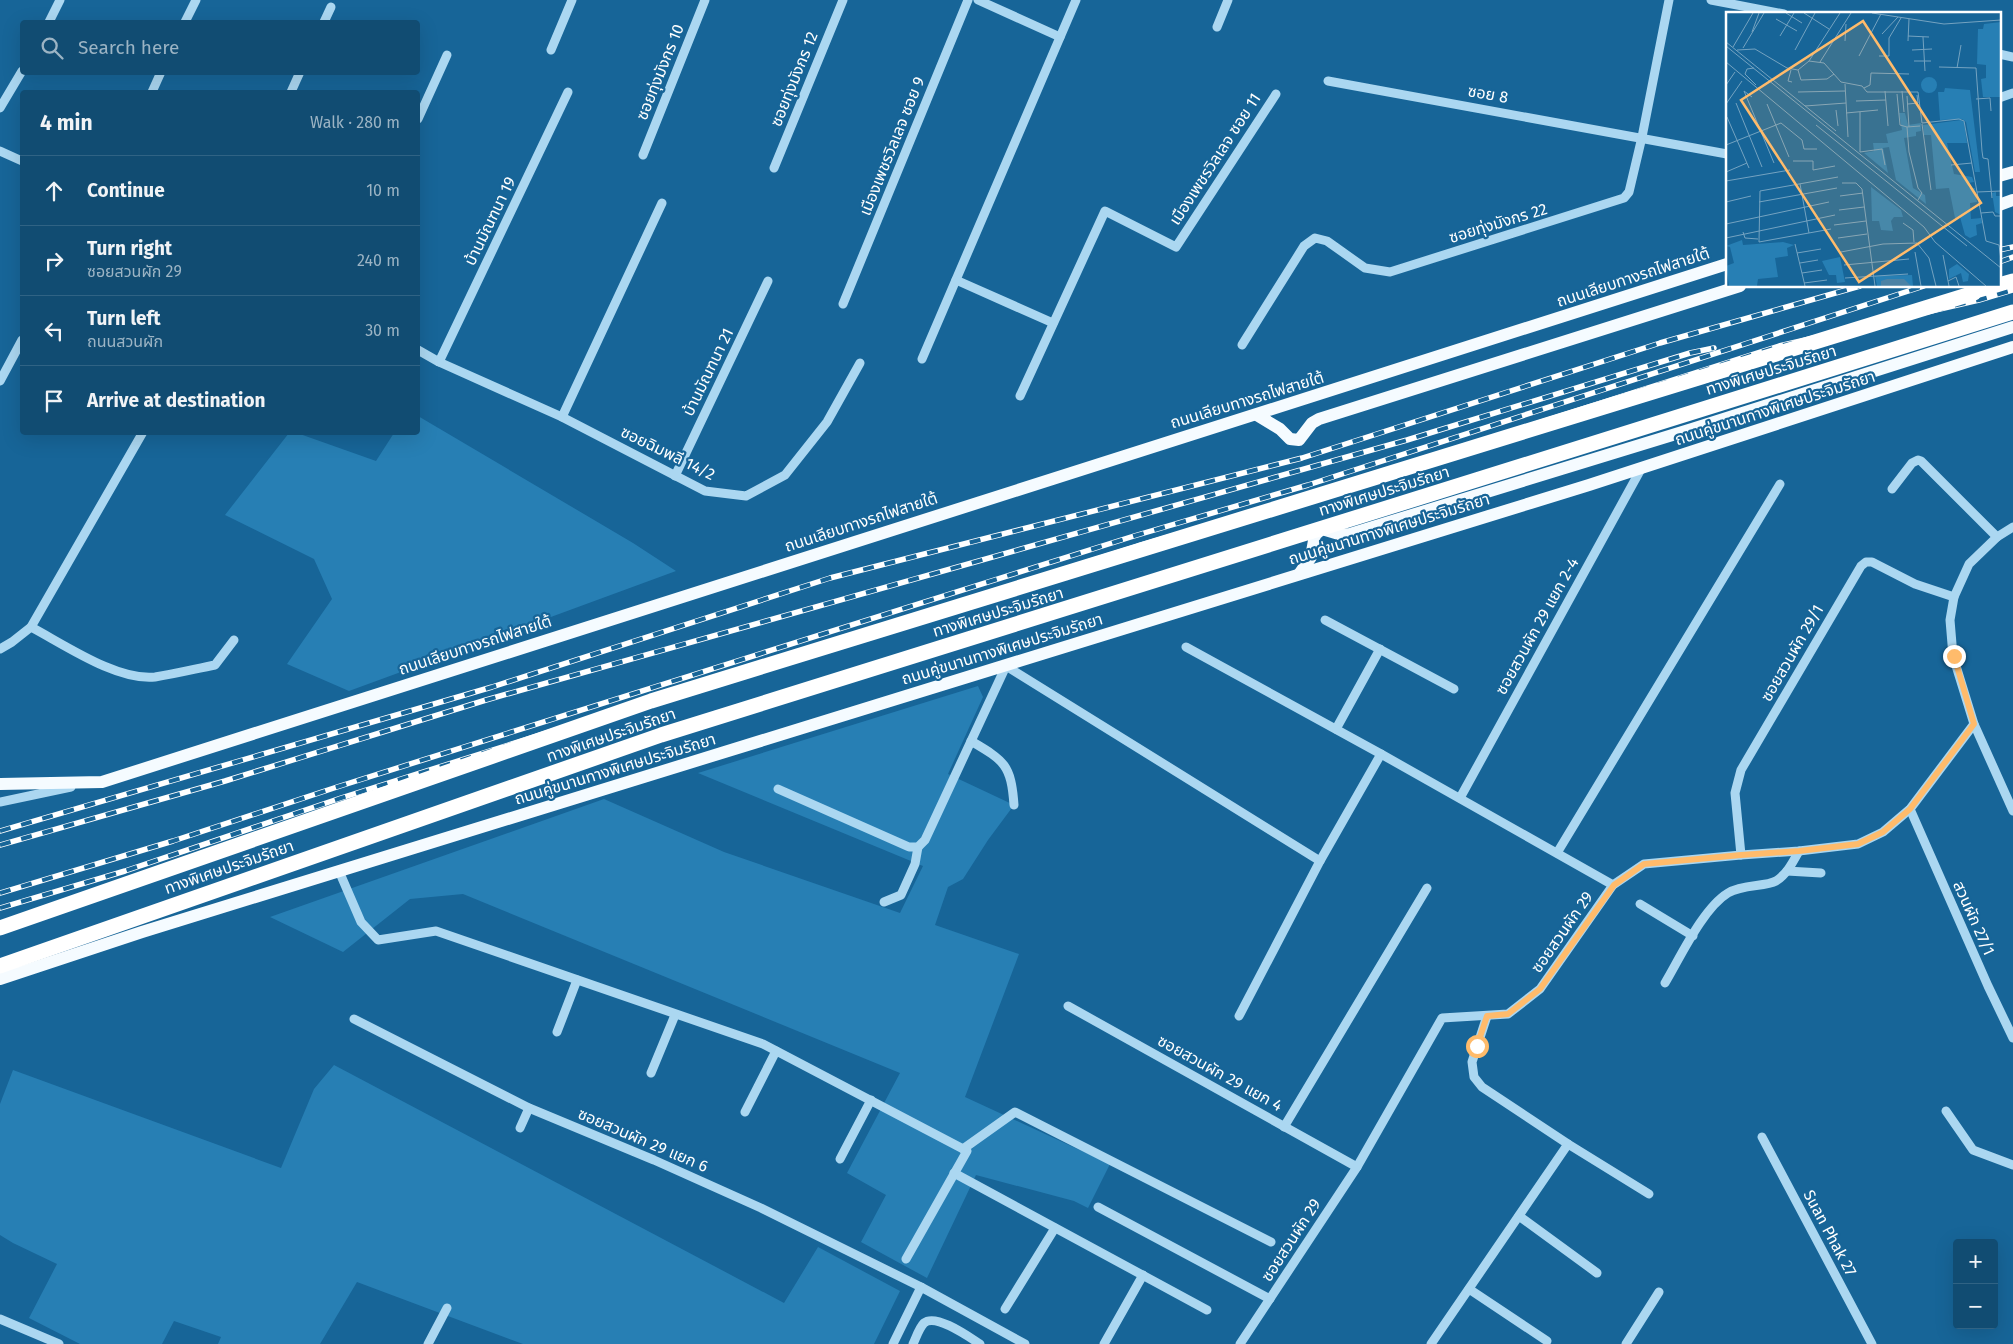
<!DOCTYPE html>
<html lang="en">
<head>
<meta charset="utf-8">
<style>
  body { margin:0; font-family:"Fira Sans","Noto Sans Thai",sans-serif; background:#1a5377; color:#f1f3f6 }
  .controls { position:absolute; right:15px; bottom:15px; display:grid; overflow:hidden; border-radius:5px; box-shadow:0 5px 20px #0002 }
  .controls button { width:45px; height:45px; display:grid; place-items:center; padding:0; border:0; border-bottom:1px solid #306384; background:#114c72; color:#f1f3f6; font:25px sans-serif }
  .stop { position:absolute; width:15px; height:15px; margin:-11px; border:4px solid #ffbb6b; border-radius:50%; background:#fff }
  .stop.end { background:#ffbb6b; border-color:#fff; box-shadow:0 1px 5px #0008 }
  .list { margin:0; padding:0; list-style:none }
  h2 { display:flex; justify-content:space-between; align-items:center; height:65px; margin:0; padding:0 20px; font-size:21px }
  h2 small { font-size:16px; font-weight:400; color:#9cb4c4 }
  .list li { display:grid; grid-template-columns:32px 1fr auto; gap:15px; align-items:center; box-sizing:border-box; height:70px; padding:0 20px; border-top:1px solid #306384 }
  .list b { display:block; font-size:19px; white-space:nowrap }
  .list p { margin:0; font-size:16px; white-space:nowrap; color:#9cb4c4 }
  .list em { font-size:16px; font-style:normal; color:#9cb4c4 }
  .icon { flex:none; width:28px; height:28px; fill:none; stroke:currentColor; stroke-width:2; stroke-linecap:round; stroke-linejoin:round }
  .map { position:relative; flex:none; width:2013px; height:1344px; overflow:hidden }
  .search { position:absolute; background:#114c72; box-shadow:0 5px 20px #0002; left:20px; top:20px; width:400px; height:55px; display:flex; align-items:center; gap:12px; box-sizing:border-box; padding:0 18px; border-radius:5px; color:#9cb4c4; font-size:19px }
  .panel { position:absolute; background:#114c72; box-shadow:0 5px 20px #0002; left:20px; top:90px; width:400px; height:345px; border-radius:5px }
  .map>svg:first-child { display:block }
  .green { fill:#277fb4 }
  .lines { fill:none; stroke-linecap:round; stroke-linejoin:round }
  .minor { stroke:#abd7f1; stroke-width:9 }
  .major { stroke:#f5fbff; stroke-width:12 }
  .highway { stroke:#fff; stroke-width:15 }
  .rail-casing { stroke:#fff; stroke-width:5.5 }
  .rail { stroke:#176598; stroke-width:4; stroke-dasharray:11; stroke-linecap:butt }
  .highway-bridge { stroke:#fff; stroke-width:15 }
  .route { stroke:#ffbb6b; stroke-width:6 }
  .labels { text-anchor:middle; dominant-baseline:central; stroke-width:4.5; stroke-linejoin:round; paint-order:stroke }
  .street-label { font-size:16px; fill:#fff; stroke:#176598 }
  .inset-road { fill:none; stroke:#74a3c1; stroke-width:1 }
  .view { fill:#ffbb6b; fill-opacity:0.15; stroke:#ffbb6b; stroke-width:2.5 }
  .inset-edge { fill:none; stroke:#fff; stroke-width:2.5 }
</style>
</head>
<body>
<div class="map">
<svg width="2013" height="1344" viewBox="0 0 2013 1344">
  <rect width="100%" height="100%" fill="#176598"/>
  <g class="green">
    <path d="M418 416 633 543 676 571 349 691 287 664 332 599 314 559 225 515 289 433H297L376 461 394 433 418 432Z"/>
    <path d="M978 686 983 697 948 774 1014 805 988 840 963 879 948 887 935 925 1019 954 965 1097 1110 1164 1088 1208 1074 1201 976 1175 927 1278 861 1242 886 1195 847 1173 900 1073 463 894 410 899 343 952 270 917 604 799 724 852 900 913 923 866 698 773Z"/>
    <path d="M334 1065 784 1303 818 1247 900 1291 874 1344H523L357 1282 320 1344H218L221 1337 174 1321 162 1344H80L29 1318 57 1264 13 1243 0 1235V1104L13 1070 281 1168 314 1089Z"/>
  </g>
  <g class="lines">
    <g class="minor">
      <path d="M978 0 1060 37"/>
      <path d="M1711 0 1784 14"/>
      <path d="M49 22 60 0"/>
      <path d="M185 22 196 0"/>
      <path d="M324 22 331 7"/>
      <path d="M1217 27 1228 0"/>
      <path d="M551 50 572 0"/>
      <path d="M1999 54 2013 57"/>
      <path d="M1328 81 1727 154"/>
      <path d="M152 92 161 72"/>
      <path d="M291 92 300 72"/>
      <path d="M1999 98 2013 93"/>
      <path d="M0 108 22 71"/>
      <path d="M418 119 447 55"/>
      <path d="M0 151 22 161"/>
      <path d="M643 155 705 0"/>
      <path d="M774 168 843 0"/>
      <path d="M956 280 1053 323"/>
      <path d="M843 304 968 0"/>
      <path d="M1242 345 1304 246 1315 238 1327 241 1365 268 1390 272 1624 198 1629 192 1642 137 1669 0"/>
      <path d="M418 350 439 362 562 417 705 491 746 496 785 475 827 422 860 363"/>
      <path d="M922 359 1076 0"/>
      <path d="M439 362 568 92"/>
      <path d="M0 381 22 340"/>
      <path d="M1020 396 1105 211 1176 247 1276 94"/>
      <path d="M562 417 662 203"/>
      <path d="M675 476 768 281"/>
      <path d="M1892 489 1912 463 1918 460 1921 461 1997 537"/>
      <path d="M2013 527 1997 537 1969 564 1954 597 1950 620 1953 656 1974 724 2013 811"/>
      <path d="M1325 620 1454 689"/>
      <path d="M31 627C65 645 117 681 155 677 175 674 195 669 215 665L234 640"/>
      <path d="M1186 647 1381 754 1613 885"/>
      <path d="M0 649 12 642 31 627 143 432"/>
      <path d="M1336 729 1380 649"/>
      <path d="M971 741C1005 761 1011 765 1014 805"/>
      <path d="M778 789 909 847H918L925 840 1006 666 1320 861"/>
      <path d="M1460 798 1641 469"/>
      <path d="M0 802 71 787"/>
      <path d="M1910 809 1988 986 2013 1038"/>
      <path d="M1557 853 1780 484"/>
      <path d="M1741 855 1735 793 1741 770 1861 566 1866 562H1872L1915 584 1954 597"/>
      <path d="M339 871 361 922 378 940 436 931 763 1044 967 1151 906 1259"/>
      <path d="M1787 871 1821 873"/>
      <path d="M884 902 901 895 915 864 918 847"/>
      <path d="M1640 904 1693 936"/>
      <path d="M1665 983C1680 958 1703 908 1728 893 1743 884 1765 887 1776 881 1787 874 1793 862 1799 851"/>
      <path d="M1068 1006 1357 1167"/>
      <path d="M1239 1016 1320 861 1381 754"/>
      <path d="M354 1019 529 1108 654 1160 761 1208 921 1287"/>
      <path d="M557 1032 577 980"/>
      <path d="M651 1073 675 1015"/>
      <path d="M1946 1111 1973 1150 2013 1165"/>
      <path d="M745 1112 776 1051"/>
      <path d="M1284 1127 1427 888"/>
      <path d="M520 1128 529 1108"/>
      <path d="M1762 1137 1872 1344"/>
      <path d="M1568 1144 1649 1194"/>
      <path d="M963 1149 1015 1112 1271 1242"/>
      <path d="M840 1159 871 1100"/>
      <path d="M954 1173 1207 1310"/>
      <path d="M1098 1207 1270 1299"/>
      <path d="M1519 1216 1597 1273"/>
      <path d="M1469 1289 1547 1341"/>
      <path d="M1005 1309 1055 1228"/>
      <path d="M0 1319 59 1344"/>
      <path d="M428 1344 447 1308"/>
      <path d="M893 1344 921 1287 1025 1344"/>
      <path d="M913 1344C916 1338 919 1328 924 1323 936 1313 969 1337 980 1344"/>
      <path d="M1104 1344 1143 1275"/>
      <path d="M1240 1344 1357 1167 1442 1018 1508 1014 1540 989 1613 885 1644 864 1741 855 1799 851 1858 844 1883 832 1910 809 1974 724"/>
      <path d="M1431 1344 1568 1144 1482 1087 1474 1077 1472 1062 1487 1016"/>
      <path d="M1626 1344 1659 1292"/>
    </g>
    <g class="major">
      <path d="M1999 176 2013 172"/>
      <path d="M1999 205 2013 200"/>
      <path d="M1257 415 1280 429 1290 439 1299 440 1312 423 1319 419 1740 286"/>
      <path d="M1300 573 1311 557 1315 535 1322 529 1342 535 1350 534 1692 429 2013 327"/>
      <path d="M0 784 102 782 1727 264"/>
      <path d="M0 979 142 932 1589 485 2013 347"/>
    </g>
    <g class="highway">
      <path d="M1999 285 2013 281"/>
      <path d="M1974 293 1996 286"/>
      <path d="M0 966 661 735 2013 312"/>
    </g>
    <defs>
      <g id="rail">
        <path d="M1999 250 2013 247"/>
        <path d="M1999 262 2013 257"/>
        <path d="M0 831 492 687 830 578 1302 458 1660 343 1860 286"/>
        <path d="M0 845 225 781 486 700 1407 440 1690 353 1714 348"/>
        <path d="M0 893 173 841 337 787 1134 536 1308 485 1924 286"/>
        <path d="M0 908 125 871 341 798 1138 546 1313 495 1779 346 1979 300 2013 290"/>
      </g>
    </defs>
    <use href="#rail" class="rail-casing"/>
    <use href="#rail" class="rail"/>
    <path class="highway-bridge" d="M0 928 651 701 1974 293"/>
  </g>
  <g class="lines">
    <path class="route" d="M1477 1046 1487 1016 1508 1014 1540 989 1614 885 1644 864 1741 855 1799 851 1858 844 1883 832 1910 809 1974 724 1954 656"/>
  </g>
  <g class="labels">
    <g class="street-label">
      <text transform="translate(660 72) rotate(-68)">ซอยทุ่งมังกร 10</text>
      <text transform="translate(794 79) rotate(-68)">ซอยทุ่งมังกร 12</text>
      <text transform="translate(1488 94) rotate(10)">ซอย 8</text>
      <text transform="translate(892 146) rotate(-68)">เมืองเพชรวิลเลจ ซอย 9</text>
      <text transform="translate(1215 159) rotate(-57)">เมืองเพชรวิลเลจ ซอย 11</text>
      <text transform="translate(490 221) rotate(-64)">บ้านมัณฑนา 19</text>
      <text transform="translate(1498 223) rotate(-17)">ซอยทุ่งมังกร 22</text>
      <text transform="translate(1633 277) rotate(-18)">ถนนเลียบทางรถไฟสายใต้</text>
      <text transform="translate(1771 370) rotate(-17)">ทางพิเศษประจิมรัถยา</text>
      <text transform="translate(708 372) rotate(-64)">บ้านมัณฑนา 21</text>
      <text transform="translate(1247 400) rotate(-17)">ถนนเลียบทางรถไฟสายใต้</text>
      <text transform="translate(1775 408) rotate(-18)">ถนนคู่ขนานทางพิเศษประจิมรัถยา</text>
      <text transform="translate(668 453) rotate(26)">ซอยฉิมพลี 14/2</text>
      <text transform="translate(1384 491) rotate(-17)">ทางพิเศษประจิมรัถยา</text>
      <text transform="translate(861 522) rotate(-18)">ถนนเลียบทางรถไฟสายใต้</text>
      <text transform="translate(1389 529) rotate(-17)">ถนนคู่ขนานทางพิเศษประจิมรัถยา</text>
      <text transform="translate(998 612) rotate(-17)">ทางพิเศษประจิมรัถยา</text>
      <text transform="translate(1537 626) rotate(-61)">ซอยสวนผัก 29 แยก 2-4</text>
      <text transform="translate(475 645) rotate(-18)">ถนนเลียบทางรถไฟสายใต้</text>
      <text transform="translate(1002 649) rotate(-17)">ถนนคู่ขนานทางพิเศษประจิมรัถยา</text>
      <text transform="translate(1792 653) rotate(-60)">ซอยสวนผัก 29/1</text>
      <text transform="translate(611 735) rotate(-19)">ทางพิเศษประจิมรัถยา</text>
      <text transform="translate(615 769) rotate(-17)">ถนนคู่ขนานทางพิเศษประจิมรัถยา</text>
      <text transform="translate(229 867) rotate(-19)">ทางพิเศษประจิมรัถยา</text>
      <text transform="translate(1974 918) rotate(66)">สวนผัก 27/1</text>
      <text transform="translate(1562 932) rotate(-55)">ซอยสวนผัก 29</text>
      <text transform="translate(1220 1073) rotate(29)">ซอยสวนผัก 29 แยก 4</text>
      <text transform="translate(643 1140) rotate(23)">ซอยสวนผัก 29 แยก 6</text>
      <text transform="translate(1830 1233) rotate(62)">Suan Phak 27</text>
      <text transform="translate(1291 1240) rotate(-57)">ซอยสวนผัก 29</text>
    </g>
  </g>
  <g transform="translate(1726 12)">
    <rect width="275" height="275" fill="#176598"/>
    <path d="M275 10V85H257L255 67 260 66V53L251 52 252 17H257L258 12ZM195 73a8 8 0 1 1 16 0a8 8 0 1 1-16 0ZM219 76 244 78 254 160H249L240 110 236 107 214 108 212 80H218ZM173 101H179L182 113 195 111V119L190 120V124L178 126 187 176 199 183 200 192 170 168 163 135 157 136 162 161 138 141 148 139 147 131H162L160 122 176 118ZM235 108 238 110 241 131H221L228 162 246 165 248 170 242 171 243 176H249L251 190 244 191 245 207 255 206 256 211 250 213 251 223 244 226 239 223 234 205 229 206 223 176 210 177 205 123H198L197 113ZM145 175 175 198 177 205H168L165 209 167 219 155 218 153 209H146ZM270 180V184H275V203L269 200 266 181ZM16 228 17 233 57 230 68 233 61 236 62 244 49 246 52 265 32 267 31 274H3L0 254 8 251 4 235 0 234ZM114 245 119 270 111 271 110 263H103L96 249ZM231 252 243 262 242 269 237 270 235 261 223 267V257ZM186 263 187 274H151L149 264Z" fill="#277fb4"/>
    <path d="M161 267H178L185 274H155V269Z" fill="#4c82a5"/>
    <path class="inset-road" d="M60 1 76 11M78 1 103 17M146 1 218 12 275 8M50 7 71 19M26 20 33 1M156 22 172 5M54 24 68 1M182 24 203 25M197 25 199 59M119 29 120 12M182 29 183 7M0 30 110 119M0 34 275 256M7 35 27 1M17 36 38 1M11 38 29 37 61 56 72 58 83 49 114 1M69 38 89 1M186 38 206 37M133 44 155 2M153 44H163V26L175 6M83 49 98 51 115 70 136 74 141 80H192L196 111 233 107 238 109 260 229 273 233 275 248M188 49H205M0 50 198 215 209 230 260 274M94 50 125 1M213 55 250 56 256 139 257 146 262 147 266 186M28 56 21 57 19 62 30 73M231 56 235 33M65 58 62 69 66 70M72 58 75 68 101 67 108 62M119 72 122 125M0 73 9 60M138 76 144 73 145 61 183 62M159 79 162 114M176 79 178 100M72 80 119 79M171 82 174 113 181 115M181 84 183 115M26 85 18 79 48 151M250 87 264 86 265 99M130 89 160 88M10 91 36 155M0 92 16 69M41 92 63 145M182 92 192 91 191 83M79 94 120 91M110 98 112 114M134 100V140L156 137 159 153M120 101 152 98M1 105 23 156M196 112 205 178M90 113 241 234M0 133 55 111 76 128 78 137H91M67 149H87V158L109 154M225 153 246 151M0 160 21 151M0 169 64 158M116 171H130L136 177 149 274M74 172 83 221M251 180 275 179M114 184 137 181M192 188 196 181 192 176 183 140 181 115 194 114M0 190 25 184M33 190 111 176M113 198 138 195M255 201 267 200 269 204H275M177 211 187 218 188 230M0 212 103 190M108 213 140 209M105 217 33 230 34 179 112 165M17 220 19 226 32 227M0 226 109 203M112 226 141 222M69 232 79 274M115 240 157 232 191 231 203 246 210 274M189 240 195 274M71 241 95 237M217 243 223 274M74 251 92 248M118 253 183 247M76 261 96 258M119 266 182 262M222 269 230 265 233 274M78 271 101 268"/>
    <path class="view" d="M137 9 255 191 133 270 15 88Z"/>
    <rect width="275" height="275" class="inset-edge"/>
  </g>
</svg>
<div class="controls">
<button>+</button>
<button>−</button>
</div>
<div class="stop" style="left:1477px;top:1046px"></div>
<div class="stop end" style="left:1954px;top:656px"></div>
<div class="search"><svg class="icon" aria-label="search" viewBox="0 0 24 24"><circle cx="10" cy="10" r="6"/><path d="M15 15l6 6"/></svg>Search here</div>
<section class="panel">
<h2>4 min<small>Walk · 280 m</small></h2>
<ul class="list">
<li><svg class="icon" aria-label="ahead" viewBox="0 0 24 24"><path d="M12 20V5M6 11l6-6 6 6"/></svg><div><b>Continue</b></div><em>10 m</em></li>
<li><svg class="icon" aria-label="right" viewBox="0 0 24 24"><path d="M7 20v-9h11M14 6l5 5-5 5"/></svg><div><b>Turn right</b><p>ซอยสวนผัก 29</p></div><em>240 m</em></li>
<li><svg class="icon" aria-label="left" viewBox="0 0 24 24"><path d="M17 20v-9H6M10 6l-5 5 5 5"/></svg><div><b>Turn left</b><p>ถนนสวนผัก</p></div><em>30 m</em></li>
<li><svg class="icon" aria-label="arrive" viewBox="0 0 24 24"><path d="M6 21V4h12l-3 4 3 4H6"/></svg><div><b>Arrive at destination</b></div></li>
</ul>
</section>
</div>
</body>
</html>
